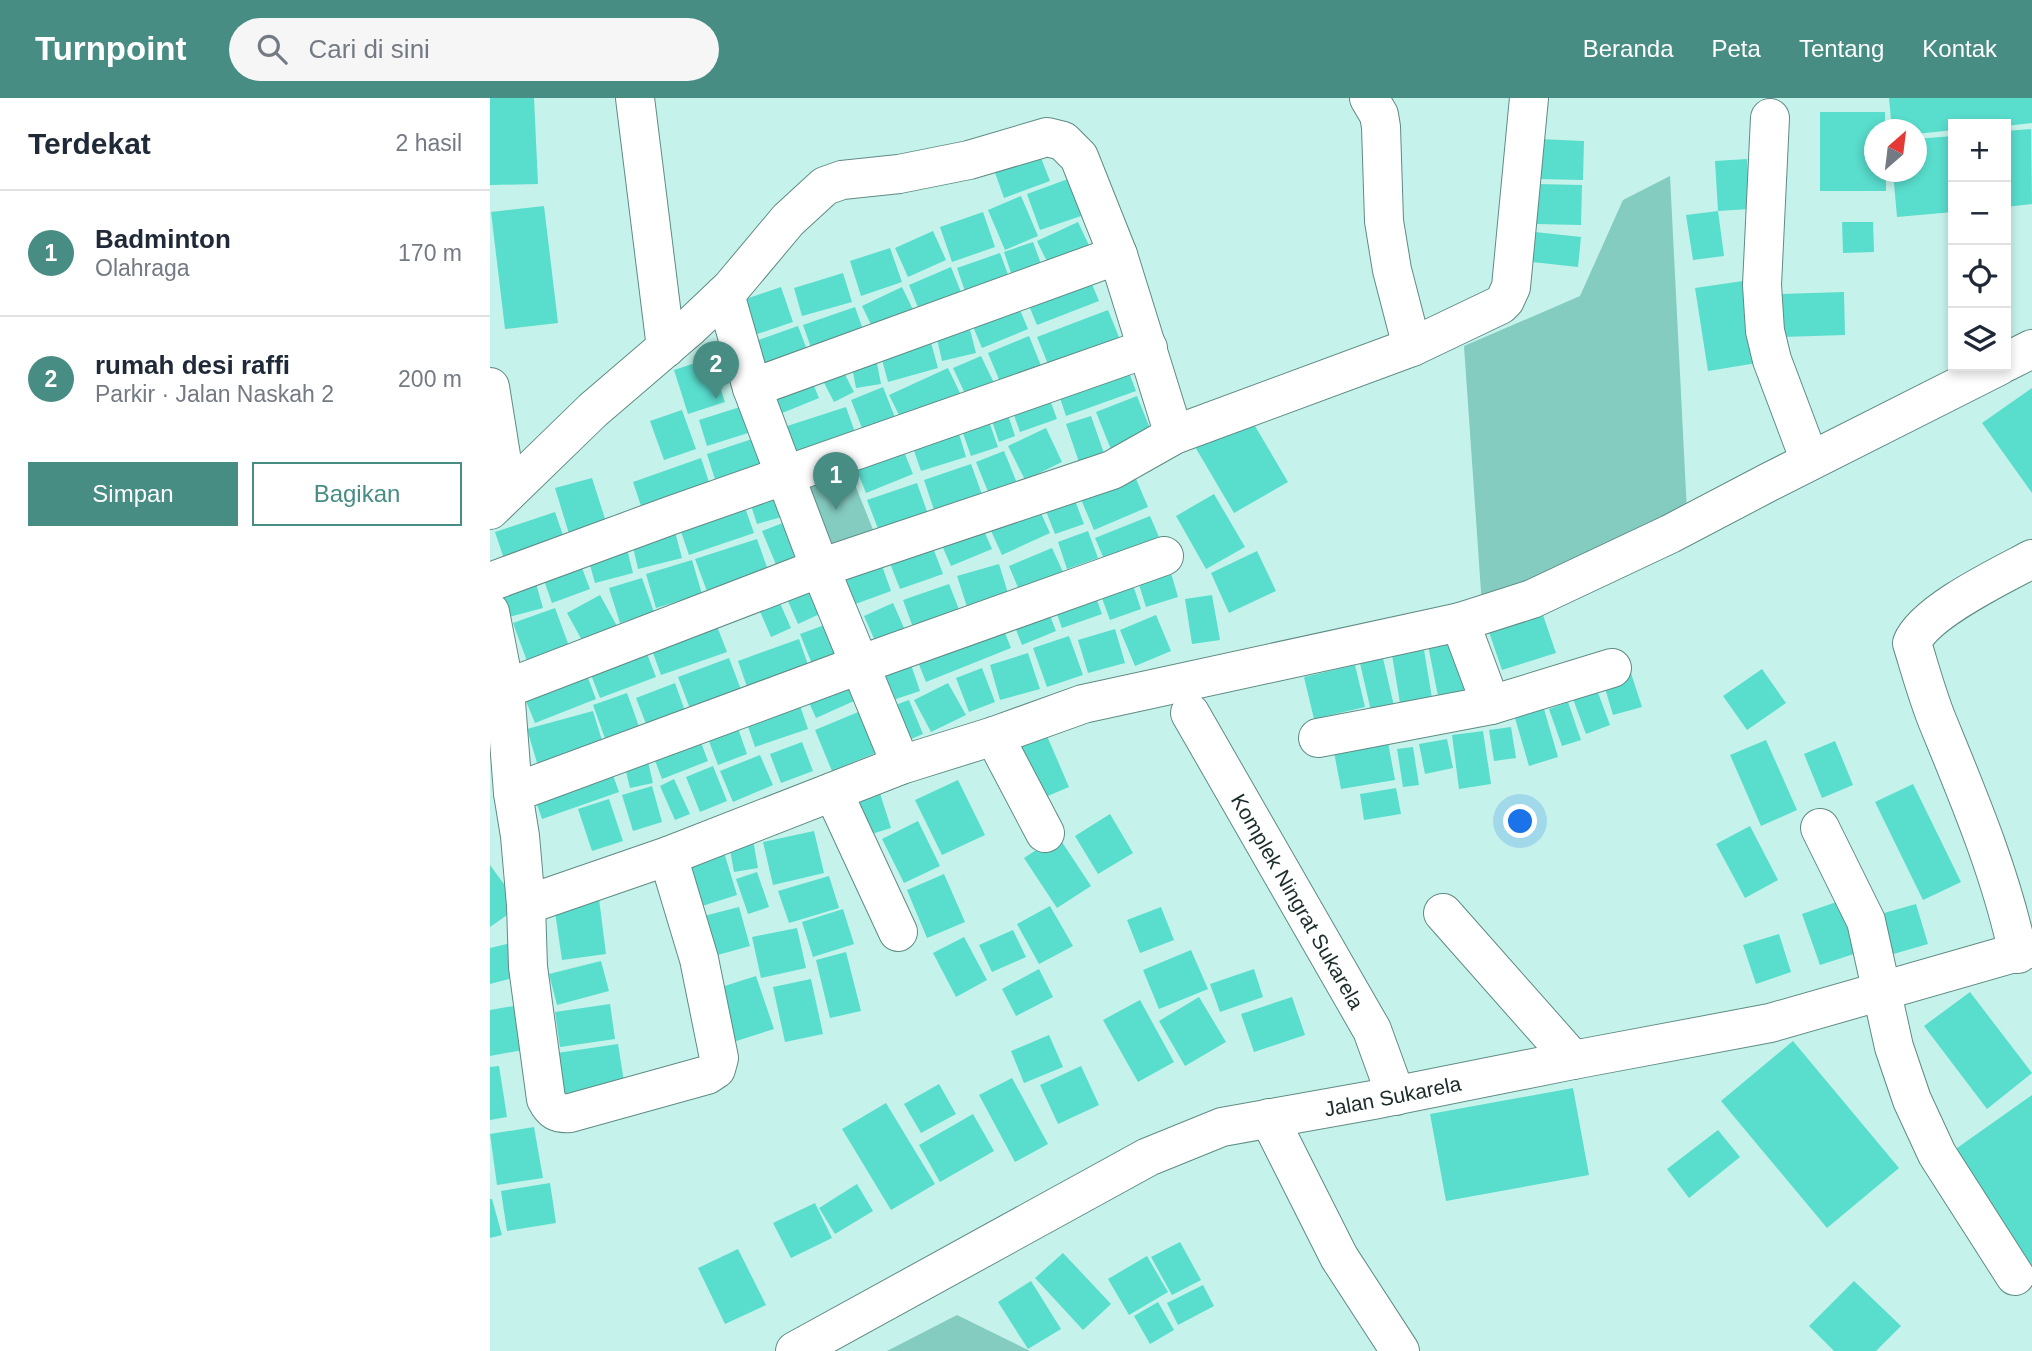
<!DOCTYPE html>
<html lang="id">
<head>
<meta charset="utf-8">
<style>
  body { margin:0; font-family:Arial,sans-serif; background:#f6f6f7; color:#1f2937 }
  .controls { position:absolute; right:21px; top:21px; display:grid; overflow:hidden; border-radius:0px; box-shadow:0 4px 10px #0003 }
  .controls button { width:63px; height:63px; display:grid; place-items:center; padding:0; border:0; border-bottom:2px solid #e0e1e3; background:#fff; color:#1f2937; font:35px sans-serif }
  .compass { position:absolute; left:1374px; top:21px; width:63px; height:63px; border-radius:50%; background:#fff; box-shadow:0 4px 10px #0003; rotate:28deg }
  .you { position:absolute; left:1031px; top:724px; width:24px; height:24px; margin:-18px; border:5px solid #fff; border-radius:50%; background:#1a73e8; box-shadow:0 0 0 10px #1a73e833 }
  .badge { display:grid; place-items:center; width:46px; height:46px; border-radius:50%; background:#478d84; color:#fff; font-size:23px; font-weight:700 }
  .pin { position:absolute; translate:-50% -58px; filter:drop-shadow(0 2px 4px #0008) }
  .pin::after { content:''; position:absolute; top:37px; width:24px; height:21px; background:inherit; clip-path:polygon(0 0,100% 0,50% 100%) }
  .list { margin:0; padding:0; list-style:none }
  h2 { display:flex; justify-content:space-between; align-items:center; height:91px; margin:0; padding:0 28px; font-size:30px }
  h2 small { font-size:23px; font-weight:400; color:#747a83 }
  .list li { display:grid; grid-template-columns:46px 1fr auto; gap:21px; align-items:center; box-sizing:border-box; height:126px; padding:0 28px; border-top:2px solid #e0e1e3 }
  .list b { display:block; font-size:26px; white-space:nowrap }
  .list p { margin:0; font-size:23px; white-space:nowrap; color:#747a83 }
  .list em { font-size:23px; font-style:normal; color:#747a83 }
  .actions { display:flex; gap:14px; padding:21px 28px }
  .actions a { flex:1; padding:16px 0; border:2px solid #478d84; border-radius:0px; text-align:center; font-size:24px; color:#478d84 }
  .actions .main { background:#478d84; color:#fff }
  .icon { flex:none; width:38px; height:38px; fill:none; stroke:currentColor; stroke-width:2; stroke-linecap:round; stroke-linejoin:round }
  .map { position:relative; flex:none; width:1542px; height:1253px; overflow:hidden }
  header { display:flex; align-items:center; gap:42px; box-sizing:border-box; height:98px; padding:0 35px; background:#478d84; color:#fff }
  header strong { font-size:33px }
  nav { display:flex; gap:38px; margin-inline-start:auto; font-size:24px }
  .search { width:490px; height:63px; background:#f6f6f7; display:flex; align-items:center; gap:18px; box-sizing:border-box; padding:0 24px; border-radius:38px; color:#747a83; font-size:26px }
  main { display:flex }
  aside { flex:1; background:#fff }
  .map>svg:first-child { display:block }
  .green { fill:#84cbc0 }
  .building { fill:#59ddcd }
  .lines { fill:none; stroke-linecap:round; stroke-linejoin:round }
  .minor-casing { stroke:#5f8b84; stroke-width:40 }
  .minor { stroke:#fff; stroke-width:38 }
  .labels { text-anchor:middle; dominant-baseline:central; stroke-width:7; stroke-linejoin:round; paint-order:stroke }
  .street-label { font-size:21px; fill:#1b2d2a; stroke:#fff }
</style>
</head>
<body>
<header>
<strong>Turnpoint</strong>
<div class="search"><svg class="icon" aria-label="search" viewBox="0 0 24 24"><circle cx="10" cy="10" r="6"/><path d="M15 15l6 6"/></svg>Cari di sini</div>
<nav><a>Beranda</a><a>Peta</a><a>Tentang</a><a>Kontak</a></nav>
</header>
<main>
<aside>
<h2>Terdekat<small>2 hasil</small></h2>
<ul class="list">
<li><span class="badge">1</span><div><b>Badminton</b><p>Olahraga</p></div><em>170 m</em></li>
<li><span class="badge">2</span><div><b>rumah desi raffi</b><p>Parkir · Jalan Naskah 2</p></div><em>200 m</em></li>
</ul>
<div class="actions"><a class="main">Simpan</a><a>Bagikan</a></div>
</aside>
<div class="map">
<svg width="1542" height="1253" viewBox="0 0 1542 1253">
  <rect width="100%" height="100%" fill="#c5f3eb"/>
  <g class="green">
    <path d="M1180 78 1198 434 992 508 974 248 1090 198 1133 102Z"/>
    <path d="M357 367 386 439 336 458 307 384Z"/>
    <path d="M467 1217 540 1253H397Z"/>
  </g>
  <g class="building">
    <path d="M0 0H44L48 86 0 87Z"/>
    <path d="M1399 0H1542V25L1516 28 1463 26V32L1426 36V32H1402Z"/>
    <path d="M1330 14H1395V32H1384V74H1396V93H1330Z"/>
    <path d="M1541 31 1542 106 1516 109V33Z"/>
    <path d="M1463 38V114L1407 119 1403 74H1426V41Z"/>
    <path d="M1049 41 1094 43 1093 82 1048 81Z"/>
    <path d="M548 52 560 83 514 100 503 69Z"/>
    <path d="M1257 61 1260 111 1228 113 1234 158 1203 162 1196 117 1228 113 1225 63Z"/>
    <path d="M578 81 591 118 550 132 537 96Z"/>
    <path d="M1047 86 1092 87 1091 127 1046 126Z"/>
    <path d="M531 98 548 138 515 152 498 112Z"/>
    <path d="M54 108 68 225 15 231 1 114Z"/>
    <path d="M493 114 505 149 462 164 450 129Z"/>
    <path d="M588 124 604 158 563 176 547 143Z"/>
    <path d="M1352 124H1383L1384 154 1353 155Z"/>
    <path d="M443 133 456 162 418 179 405 150Z"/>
    <path d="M1045 134 1091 139 1088 169 1042 164Z"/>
    <path d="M543 144 554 174 524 184 514 154Z"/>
    <path d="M400 150 412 184 371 198 360 163Z"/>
    <path d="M510 155 522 187 478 202 467 170Z"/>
    <path d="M461 169 475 204 433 222 419 187Z"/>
    <path d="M353 175 362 204 312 218 304 190Z"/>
    <path d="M599 179 609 203 547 227 537 203Z"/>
    <path d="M1253 183 1267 265 1218 273 1205 190Z"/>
    <path d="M291 189 303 224 256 240 244 205Z"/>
    <path d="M412 189 429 224 389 243 372 208Z"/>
    <path d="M1354 194 1355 237 1293 239 1291 196Z"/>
    <path d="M525 200 538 231 492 250 479 219Z"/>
    <path d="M365 209 376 240 324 258 313 227Z"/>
    <path d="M618 212 633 249 562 276 547 239Z"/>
    <path d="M478 224 486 255 452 263 445 232Z"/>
    <path d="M308 228 319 257 271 274 260 245Z"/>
    <path d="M539 238 554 275 513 291 498 255Z"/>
    <path d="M440 241 448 270 398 284 390 254Z"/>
    <path d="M385 255 391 286 366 290 360 259Z"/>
    <path d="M491 258 506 289 478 302 463 270Z"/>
    <path d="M220 260 235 304 198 316 184 272Z"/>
    <path d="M348 263 364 294 344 304 328 273Z"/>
    <path d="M635 264 646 293 576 318 566 288Z"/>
    <path d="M458 270 471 297 413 325 399 297Z"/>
    <path d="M319 276 329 300 285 318 274 295Z"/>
    <path d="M393 289 406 322 374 335 361 302Z"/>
    <path d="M1542 290V395L1492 325Z"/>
    <path d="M557 294 567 321 530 334 520 306Z"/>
    <path d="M647 298 663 338 622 354 606 314Z"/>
    <path d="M514 305 525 338 509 344 498 311Z"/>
    <path d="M250 309 258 335 217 348 209 322Z"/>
    <path d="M356 309 367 340 302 362 291 330Z"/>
    <path d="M192 312 206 351 174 362 160 323Z"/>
    <path d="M495 312 508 349 481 358 468 321Z"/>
    <path d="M758 316 798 384 744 415 704 347Z"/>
    <path d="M601 318 616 361 591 370 576 326Z"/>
    <path d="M466 326 476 359 431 373 420 341Z"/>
    <path d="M556 330 572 364 535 382 518 348Z"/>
    <path d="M262 341 273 376 228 391 217 356Z"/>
    <path d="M410 344 423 376 376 395 363 363Z"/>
    <path d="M514 353 529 390 501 401 486 364Z"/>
    <path d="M211 360 221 390 153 414 143 384Z"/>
    <path d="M481 366 494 402 446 418 434 382Z"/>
    <path d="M641 369 658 409 604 432 587 392Z"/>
    <path d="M102 380 117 427 80 439 65 390Z"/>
    <path d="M427 385 439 419 390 436 377 402Z"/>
    <path d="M285 389 295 418 267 426 258 398Z"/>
    <path d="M581 392 594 426 565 436 552 403Z"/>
    <path d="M724 396 755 449 716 471 686 418Z"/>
    <path d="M545 402 560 435 512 457 497 424Z"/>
    <path d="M253 404 264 435 199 457 188 425Z"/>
    <path d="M65 414 76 446 16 467 5 434Z"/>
    <path d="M660 418 672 446 617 468 605 440Z"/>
    <path d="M488 419 502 451 461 468 447 436Z"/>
    <path d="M298 423 312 459 287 469 272 433Z"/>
    <path d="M184 430 192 460 148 471 141 440Z"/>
    <path d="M598 433 608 460 577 471 568 444Z"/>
    <path d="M439 439 453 476 410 491 396 455Z"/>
    <path d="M267 441 279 475 218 496 205 461Z"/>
    <path d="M135 443 143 475 105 485 96 453Z"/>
    <path d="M562 450 573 474 529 492 519 468Z"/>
    <path d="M767 453 786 493 739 515 721 475Z"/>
    <path d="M87 457 100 491 62 505 50 471Z"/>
    <path d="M202 462 212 496 166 510 156 476Z"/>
    <path d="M390 462 401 493 360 508 348 476Z"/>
    <path d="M509 466 521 505 480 518 467 478Z"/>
    <path d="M679 468 688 499 656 509 646 477Z"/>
    <path d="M43 475 53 510 19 519 9 484Z"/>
    <path d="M152 480 164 514 130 525 119 490Z"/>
    <path d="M641 481 651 511 620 522 609 492Z"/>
    <path d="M320 483 334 514 308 526 294 494Z"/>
    <path d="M459 486 472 519 425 535 413 502Z"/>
    <path d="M603 491 612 516 572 530 563 505Z"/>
    <path d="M286 496 301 530 281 539 266 504Z"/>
    <path d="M110 497 127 528 94 546 77 515Z"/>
    <path d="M722 497 730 542 702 546 695 501Z"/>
    <path d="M403 505 418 539 389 552 374 518Z"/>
    <path d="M555 505 566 533 532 547 521 519Z"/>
    <path d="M65 510 79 548 37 563 23 525Z"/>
    <path d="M1052 514 1066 555 1012 572 998 531Z"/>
    <path d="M666 517 681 553 645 568 630 532Z"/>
    <path d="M223 518 237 554 171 577 158 541Z"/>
    <path d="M509 520 521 550 436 584 424 554Z"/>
    <path d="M340 525 356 564 326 576 310 536Z"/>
    <path d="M625 531 635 565 598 575 588 542Z"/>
    <path d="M579 538 593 577 557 589 543 550Z"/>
    <path d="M309 541 323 581 262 603 248 563Z"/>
    <path d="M967 542 977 593 948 598 938 547Z"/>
    <path d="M154 548 166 579 110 600 98 569Z"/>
    <path d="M934 552 942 600 910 605 902 557Z"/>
    <path d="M538 555 550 591 510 602 500 567Z"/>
    <path d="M892 556 904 608 881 613 869 561Z"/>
    <path d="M418 558 430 593 394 605 383 570Z"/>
    <path d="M239 560 253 597 202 616 188 579Z"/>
    <path d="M93 567 106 601 45 625 31 591Z"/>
    <path d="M865 567 875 609 824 621 814 579Z"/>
    <path d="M1139 569 1152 609 1123 617 1111 577Z"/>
    <path d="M492 570 505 604 479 614 466 580Z"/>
    <path d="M1272 571 1296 605 1257 632 1233 598Z"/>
    <path d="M353 578 364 603 326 620 315 596Z"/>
    <path d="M185 585 196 616 158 631 146 600Z"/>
    <path d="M458 585 476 617 441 634 424 602Z"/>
    <path d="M1107 592 1120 627 1096 636 1083 601Z"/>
    <path d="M137 595 151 634 117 646 103 607Z"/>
    <path d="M307 599 318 631 265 649 254 617Z"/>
    <path d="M419 602 433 636 412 645 397 610Z"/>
    <path d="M1078 604 1091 642 1072 648 1059 611Z"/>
    <path d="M1054 611 1068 659 1039 668 1025 620Z"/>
    <path d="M373 612 390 653 342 673 325 632Z"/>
    <path d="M103 613 114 649 48 668 37 631Z"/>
    <path d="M244 619 257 656 228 667 214 630Z"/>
    <path d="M1021 629 1026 660 1004 663 999 632Z"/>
    <path d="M554 631 579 689 553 700 527 642Z"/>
    <path d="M993 633 1001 686 969 691 962 637Z"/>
    <path d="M207 634 218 663 172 681 161 652Z"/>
    <path d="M897 639 905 682 851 691 843 649Z"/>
    <path d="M957 641 963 670 935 676 929 646Z"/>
    <path d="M1276 642 1307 712 1271 728 1240 657Z"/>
    <path d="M1345 643 1363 687 1332 700 1314 656Z"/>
    <path d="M312 644 323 673 291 685 280 656Z"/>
    <path d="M923 649 929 687 913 689 907 651Z"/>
    <path d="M155 651 163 685 140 690 132 657Z"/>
    <path d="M270 657 283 687 243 704 230 673Z"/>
    <path d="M118 663 129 694 52 721 41 689Z"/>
    <path d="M223 668 237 703 210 714 196 679Z"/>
    <path d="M184 681 200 716 185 722 170 688Z"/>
    <path d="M468 682 495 737 452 757 425 702Z"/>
    <path d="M1423 686 1471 784 1433 802 1385 704Z"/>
    <path d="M162 688 172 724 143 733 132 697Z"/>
    <path d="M388 689 401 730 372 739 359 699Z"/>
    <path d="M906 690 911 716 874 722 870 696Z"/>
    <path d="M119 701 133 743 102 753 88 711Z"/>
    <path d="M620 716 643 755 608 776 585 738Z"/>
    <path d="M428 723 450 768 414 785 392 741Z"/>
    <path d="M1260 728 1288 782 1255 800 1226 746Z"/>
    <path d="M324 733 334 775 283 787 273 744Z"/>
    <path d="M262 736 268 770 244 774 238 741Z"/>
    <path d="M568 738 601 788 567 810 534 760Z"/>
    <path d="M233 751 247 797 209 809 195 763Z"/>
    <path d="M0 767 30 808 0 829Z"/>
    <path d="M267 774 279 809 258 816 246 781Z"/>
    <path d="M454 776 475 824 437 840 417 792Z"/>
    <path d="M339 778 349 810 299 825 288 793Z"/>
    <path d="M108 793 116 856 72 862 63 800Z"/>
    <path d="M1355 801 1373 853 1330 867 1312 816Z"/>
    <path d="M1426 806 1438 846 1400 857 1387 817Z"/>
    <path d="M560 808 583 848 549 866 527 826Z"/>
    <path d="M249 809 260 848 217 860 206 820Z"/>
    <path d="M671 809 684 842 650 855 637 822Z"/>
    <path d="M353 811 364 846 323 859 312 824Z"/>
    <path d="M307 830 316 870 271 880 262 839Z"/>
    <path d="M523 832 536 859 502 874 489 847Z"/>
    <path d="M1289 836 1301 874 1266 886 1253 847Z"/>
    <path d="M474 839 497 882 466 899 443 855Z"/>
    <path d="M21 845 30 878 0 886V850Z"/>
    <path d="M701 852 718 891 669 911 653 872Z"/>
    <path d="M356 854 371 913 340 920 326 862Z"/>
    <path d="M111 863 119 893 67 907 59 876Z"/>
    <path d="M549 871 563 899 526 918 512 891Z"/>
    <path d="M764 871 773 899 730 914 720 886Z"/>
    <path d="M266 878 284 931 237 946 219 893Z"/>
    <path d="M321 881 333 936 295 944 283 889Z"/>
    <path d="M1480 894 1542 975 1497 1011 1434 928Z"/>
    <path d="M709 899 736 944 695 968 669 923Z"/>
    <path d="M802 899 815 937 764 954 751 916Z"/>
    <path d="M650 902 684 964 648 984 613 922Z"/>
    <path d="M35 906 44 950 0 958V912Z"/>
    <path d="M120 906 125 941 70 949 65 914Z"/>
    <path d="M559 937 573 969 534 985 521 953Z"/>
    <path d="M1303 943 1409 1070 1337 1130 1231 1003Z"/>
    <path d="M128 946 135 990 75 998 67 955Z"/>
    <path d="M9 968 17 1019 0 1022V969Z"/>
    <path d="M591 968 609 1007 568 1026 550 987Z"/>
    <path d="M522 980 558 1046 525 1064 489 997Z"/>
    <path d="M449 986 466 1016 431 1035 414 1006Z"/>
    <path d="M1083 990 1099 1077 956 1103 940 1016Z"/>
    <path d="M1542 997V1171L1460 1055Z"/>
    <path d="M396 1005 445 1086 401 1112 352 1031Z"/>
    <path d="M483 1016 504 1053 450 1084 429 1047Z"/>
    <path d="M44 1029 53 1080 7 1087 0 1036Z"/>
    <path d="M1228 1032 1250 1059 1199 1100 1177 1071Z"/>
    <path d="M60 1085 66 1125 17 1133 11 1093Z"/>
    <path d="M367 1086 383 1113 345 1136 329 1110Z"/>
    <path d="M0 1101H2L12 1137 0 1140Z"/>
    <path d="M325 1105 342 1140 301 1160 283 1125Z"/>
    <path d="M690 1144 711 1182 682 1197 661 1159Z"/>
    <path d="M248 1151 276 1207 235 1226 208 1170Z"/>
    <path d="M573 1155 621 1206 593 1232 545 1180Z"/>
    <path d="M657 1158 678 1194 639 1217 618 1181Z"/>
    <path d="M541 1183 571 1231 538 1251 508 1204Z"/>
    <path d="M1364 1183 1411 1228 1386 1253H1344L1319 1228Z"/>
    <path d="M713 1187 724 1208 688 1227 677 1205Z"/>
    <path d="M668 1204 684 1232 660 1246 644 1218Z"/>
  </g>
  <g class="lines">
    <defs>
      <g id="minor">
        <path d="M145 0 176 250"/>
        <path d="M879 0 889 17 891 29 894 123 902 172 922 249"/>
        <path d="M1280 20 1272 187 1275 233 1282 262 1320 363"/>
        <path d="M235 196 262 290 330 470 411 667"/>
        <path d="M1516 264 1542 251"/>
        <path d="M0 289 17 395"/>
        <path d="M262 290 628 157"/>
        <path d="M0 412 103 312 201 228 241 190 298 122 335 88 352 82 409 76 479 62 557 39 573 43 589 59 628 157 684 337"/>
        <path d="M0 484 182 417 658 250"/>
        <path d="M0 514 15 591 23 695 30 738 36 807 178 758 411 667 504 638 593 606 970 524 1042 501 1180 436 1279 384 1509 268"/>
        <path d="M970 524 1001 607"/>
        <path d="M15 591 330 470 622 372 684 337 922 249 1010 207 1015 202 1021 189 1039 0"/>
        <path id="s1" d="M700 615 882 932 906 998"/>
        <path d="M504 638 555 735"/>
        <path d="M828 640 1001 607 1122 570"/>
        <path d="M343 694 408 834"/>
        <path d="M23 695 369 567 674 458"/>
        <path d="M1330 730 1376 823 1404 949 1422 1002 1447 1056 1525 1178"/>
        <path d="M36 807 38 869 56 1001C62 1013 67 1016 80 1015L217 977 226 971 229 960 209 861 178 758"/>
        <path d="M953 815 1083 962"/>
        <path d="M1528 856C1511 775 1478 698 1447 622 1437 597 1430 571 1422 545 1434 514 1512 477 1542 461"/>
        <path d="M779 1020 849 1159 910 1253"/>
        <path id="s2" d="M305 1253 658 1059 732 1029 883 1002 1083 962 1280 925 1542 850"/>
      </g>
    </defs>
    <use href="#minor" class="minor-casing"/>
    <use href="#minor" class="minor"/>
  </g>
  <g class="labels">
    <g class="street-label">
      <text stroke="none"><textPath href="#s1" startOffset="217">Komplek Ningrat Sukarela</textPath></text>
      <text stroke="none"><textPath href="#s2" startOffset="656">Jalan Sukarela</textPath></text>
    </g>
  </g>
</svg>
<div class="controls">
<button>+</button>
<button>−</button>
<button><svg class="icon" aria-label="locate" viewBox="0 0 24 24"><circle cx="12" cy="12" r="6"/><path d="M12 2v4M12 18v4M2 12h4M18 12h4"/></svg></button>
<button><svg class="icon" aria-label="layers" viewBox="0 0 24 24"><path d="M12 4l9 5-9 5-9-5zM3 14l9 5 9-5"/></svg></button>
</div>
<svg class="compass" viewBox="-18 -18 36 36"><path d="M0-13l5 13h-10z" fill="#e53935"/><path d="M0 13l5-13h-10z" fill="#747a83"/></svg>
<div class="you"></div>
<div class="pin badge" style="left:346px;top:412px">1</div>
<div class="pin badge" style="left:226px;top:301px">2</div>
</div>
</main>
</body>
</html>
